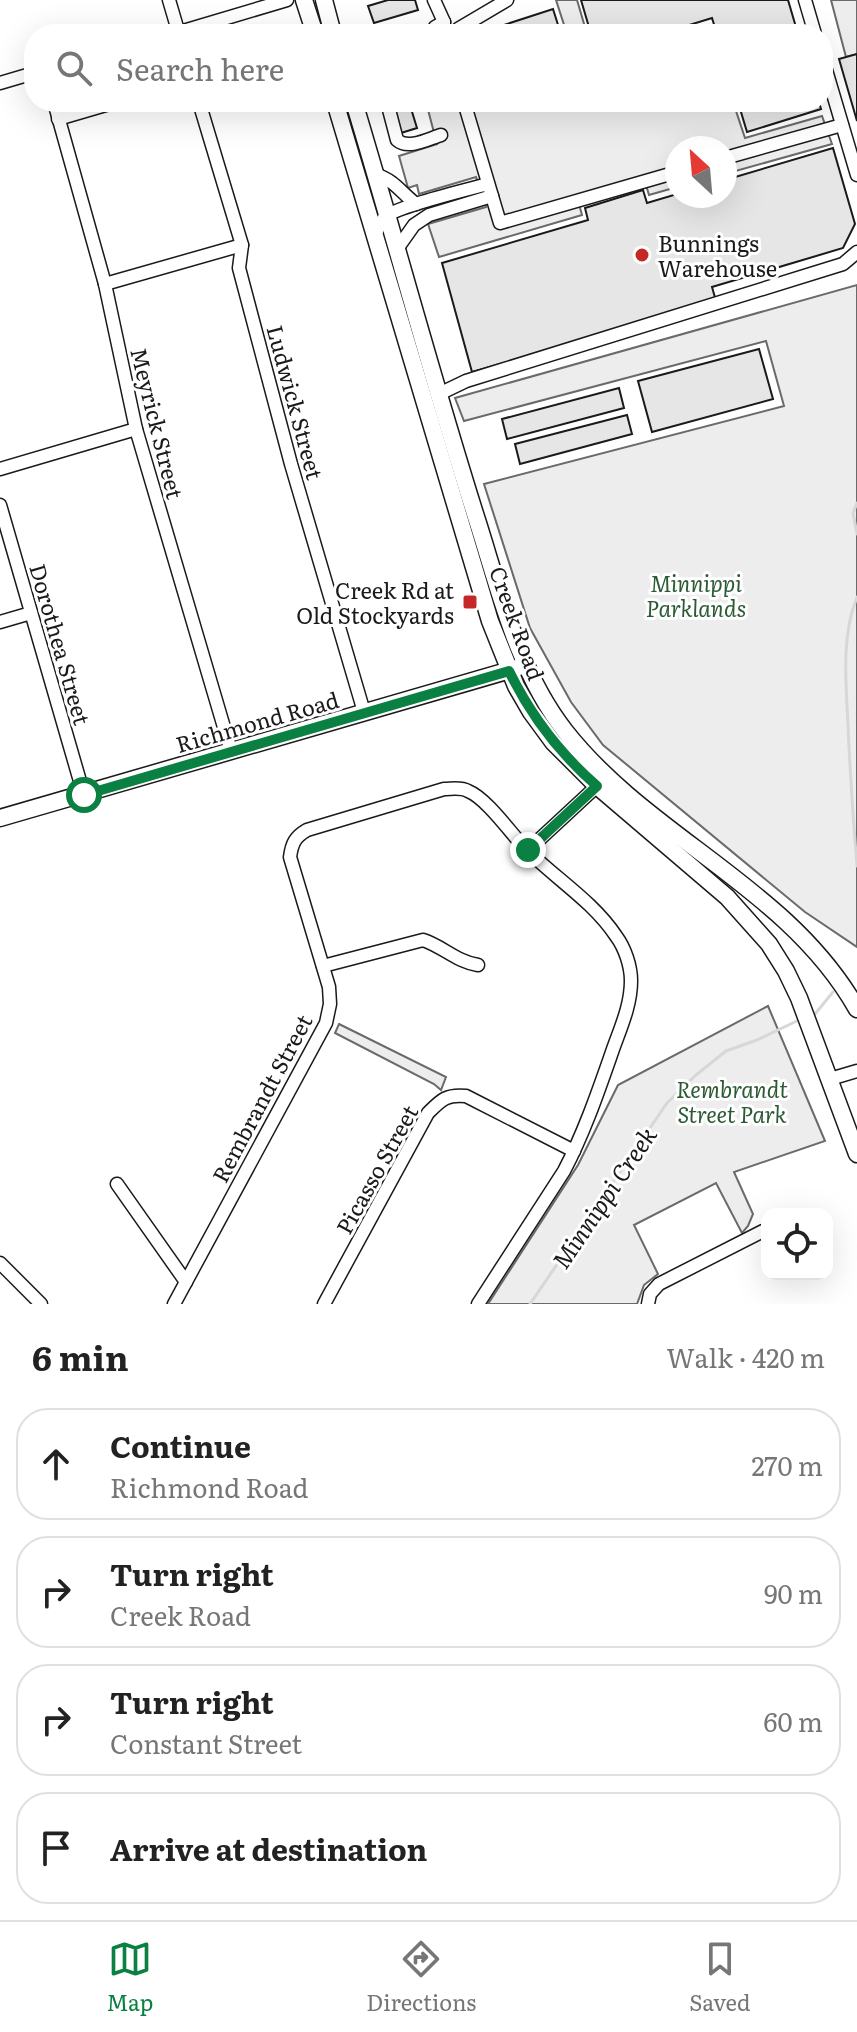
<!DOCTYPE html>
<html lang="en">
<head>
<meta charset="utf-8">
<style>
  body { margin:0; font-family:Literata,serif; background:#f2f2f2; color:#222 }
  .controls { position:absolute; right:24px; bottom:24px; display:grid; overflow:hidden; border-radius:16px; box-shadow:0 8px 32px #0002 }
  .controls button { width:72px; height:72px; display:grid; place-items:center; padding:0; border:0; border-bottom:2px solid #e0e0e0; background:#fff; color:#222; font:40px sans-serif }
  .compass { position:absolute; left:665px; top:136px; width:72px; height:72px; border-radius:50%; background:#fff; box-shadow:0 8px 32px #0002; rotate:334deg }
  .stop { position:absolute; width:24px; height:24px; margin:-18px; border:6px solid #0b8043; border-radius:50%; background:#fff }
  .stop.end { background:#0b8043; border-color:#fff; box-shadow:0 2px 8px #0008 }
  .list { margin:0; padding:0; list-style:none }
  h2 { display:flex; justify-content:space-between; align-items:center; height:104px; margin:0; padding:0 32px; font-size:34px }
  h2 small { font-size:26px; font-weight:400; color:#767676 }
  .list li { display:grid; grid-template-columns:52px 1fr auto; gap:24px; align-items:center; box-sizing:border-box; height:112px; margin:0 16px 16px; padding:0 16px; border:2px solid #e0e0e0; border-radius:32px }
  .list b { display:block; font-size:30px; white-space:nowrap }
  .list p { margin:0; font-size:26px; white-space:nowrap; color:#767676 }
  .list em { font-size:26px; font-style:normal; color:#767676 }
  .icon { flex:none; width:44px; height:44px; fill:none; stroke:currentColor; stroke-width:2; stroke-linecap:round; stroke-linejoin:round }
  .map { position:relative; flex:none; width:857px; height:1304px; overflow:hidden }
  .search { position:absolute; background:#fff; box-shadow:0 8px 32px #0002; left:24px; right:24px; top:24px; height:88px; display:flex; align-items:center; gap:20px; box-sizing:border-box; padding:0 28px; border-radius:32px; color:#767676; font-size:30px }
  .sheet { height:616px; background:#fff }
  nav { display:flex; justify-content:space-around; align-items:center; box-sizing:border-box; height:112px; border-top:2px solid #e0e0e0; background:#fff; font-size:22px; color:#767676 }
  nav a { display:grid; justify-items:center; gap:4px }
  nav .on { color:#0b8043 }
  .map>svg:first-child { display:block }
  .built { fill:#ededed; stroke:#6a6a6a; stroke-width:2 }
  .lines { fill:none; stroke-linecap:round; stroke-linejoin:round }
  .stream { stroke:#d7d7d7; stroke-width:3 }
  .building { fill:#e6e6e6; stroke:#1a1a1a; stroke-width:2 }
  .minor-casing { stroke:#1a1a1a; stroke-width:15 }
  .major-casing { stroke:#1a1a1a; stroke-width:19 }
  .minor { stroke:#fff; stroke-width:12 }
  .major { stroke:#fff; stroke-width:16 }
  .route { stroke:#0b8043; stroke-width:10 }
  .poi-dot { fill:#c62828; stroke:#fff; stroke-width:3 }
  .labels { text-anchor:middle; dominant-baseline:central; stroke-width:6; stroke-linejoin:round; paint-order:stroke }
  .poi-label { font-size:22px; fill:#1a1a1a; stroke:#fff; text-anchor:start }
  .street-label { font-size:22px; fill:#1a1a1a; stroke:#fff }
  .park-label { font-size:22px; font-style:italic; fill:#2b5a34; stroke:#fff }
  .water-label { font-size:24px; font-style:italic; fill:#1a1a1a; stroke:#fff }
</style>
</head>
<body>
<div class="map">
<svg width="857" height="1304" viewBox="0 0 857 1304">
  <rect width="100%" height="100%" fill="#fff"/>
  <g class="built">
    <path d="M556 0H577L587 34H567Z"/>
    <path d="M831 0H857V54L846 57Z"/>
    <path d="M426 102H733L745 138 822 116 832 144 725 174V148H677V187L649 195 646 185 579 204 582 215 439 257 428 224 486 207 476 177 419 194 417 185 408 188 399 156 437 144Z"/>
    <path d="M857 285V947L805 912 603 745 571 702 530 628 484 484 784 406 766 341 464 421 455 398Z"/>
    <path d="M768 1006 825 1141 734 1172 753 1214 748 1226 742 1233 716 1183 634 1225 658 1274 644 1285 637 1304H488L578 1165 618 1085Z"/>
    <path d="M339 1024 446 1077 441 1090 434 1084 335 1033Z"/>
  </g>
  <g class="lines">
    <g class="stream">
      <path d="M857 503 853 513 857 534"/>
      <path d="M857 597C841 637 846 682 848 725 850 772 853 819 857 866"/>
      <path d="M815 1014 833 992"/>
      <path d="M530 1304 667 1103 696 1075 726 1051 757 1040 801 1019"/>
    </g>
  </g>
  <g class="building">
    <path d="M388 0H415L418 10 374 23 368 6Z"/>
    <path d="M581 0H788L798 34H717L712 18 660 34H591Z"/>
    <path d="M553 9 559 28 538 34H476Z"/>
    <path d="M857 54V121L839 59Z"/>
    <path d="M392 102H409L417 128 401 133Z"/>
    <path d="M738 102H819L821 109 747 132Z"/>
    <path d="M833 148 855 224 843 248 712 287 716 301 472 372 442 263 588 220 585 208 643 190 647 203 677 194V196H725V180Z"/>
    <path d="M759 349 773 399 652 432 638 381Z"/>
    <path d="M619 388 624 408 507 439 502 419Z"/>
    <path d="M627 415 632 434 520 464 515 444Z"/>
  </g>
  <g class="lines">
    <defs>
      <g id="minor">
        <path d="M169 0 179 34"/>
        <path d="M434 0 444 22"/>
        <path d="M805 0 815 34"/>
        <path d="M458 29 507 0"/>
        <path d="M173 34 287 0"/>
        <path d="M432 34 435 27 444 22"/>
        <path d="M823 60 857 175"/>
        <path d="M0 83 34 73"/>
        <path d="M54 102 105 284 136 429 231 751"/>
        <path d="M199 102 242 245 239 268 291 464 364 712"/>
        <path d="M387 102 397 140C408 150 428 139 441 135"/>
        <path d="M464 102 500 223 677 172"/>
        <path d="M58 119 116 102"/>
        <path d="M725 158 842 125"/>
        <path d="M375 174C397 182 399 191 416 204"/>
        <path d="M375 235C378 230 380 222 384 218 394 207 470 189 488 184"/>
        <path d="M397 249 414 225 429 215 492 196"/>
        <path d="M105 284 242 245"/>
        <path d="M439 394 466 381 843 264 857 252"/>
        <path d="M0 469 136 429"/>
        <path d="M0 505 84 795"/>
        <path d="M0 622 31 613"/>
        <path d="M528 850 597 786"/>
        <path d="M323 966 423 940C442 946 457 962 478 965"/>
        <path d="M830 1079 857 1071"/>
        <path d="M117 1184 186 1282"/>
        <path d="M0 1263 41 1304"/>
        <path d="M174 1304 326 1023 330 1004 329 987 290 857C292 843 295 837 307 830L444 789C452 789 461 787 468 791 486 798 510 832 524 847 553 877 592 900 616 936 625 948 631 966 631 981 631 1006 620 1029 612 1052 598 1092 584 1133 564 1171L478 1304"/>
        <path d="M324 1304 428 1113C441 1100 446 1094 466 1096L574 1151"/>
        <path d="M648 1304 650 1294 659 1284 763 1231"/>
      </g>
      <g id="major">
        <path d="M304 0 315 34"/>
        <path d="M324 0 333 34"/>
        <path d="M335 102 490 621 516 686 531 712 553 742 597 786 727 897 769 944 786 971 799 998 857 1154"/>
        <path d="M354 102C396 241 433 382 477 520 500 592 518 671 565 731 649 838 789 888 857 1009"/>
        <path d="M0 818 517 668"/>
      </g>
    </defs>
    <use href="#minor" class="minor-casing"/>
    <use href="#major" class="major-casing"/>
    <use href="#minor" class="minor"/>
    <use href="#major" class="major"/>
  </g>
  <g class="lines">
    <path class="route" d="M84 795 509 671C531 716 559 753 597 786L528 850"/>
  </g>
  <g class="poi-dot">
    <circle cx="642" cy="255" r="8"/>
    <rect x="462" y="594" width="16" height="16" rx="4"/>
  </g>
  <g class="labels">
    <g class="poi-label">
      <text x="658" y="242">Bunnings<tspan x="658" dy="25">Warehouse</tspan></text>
      <text x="454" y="589" text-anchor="end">Creek Rd at<tspan x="454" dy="25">Old Stockyards</tspan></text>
    </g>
    <g class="street-label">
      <text transform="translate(296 402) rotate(75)">Ludwick Street</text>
      <text transform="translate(158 423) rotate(76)">Meyrick Street</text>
      <text transform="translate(518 623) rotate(70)">Creek Road</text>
      <text transform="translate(61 644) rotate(74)">Dorothea Street</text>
      <text transform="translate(257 721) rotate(-16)">Richmond Road</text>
      <text transform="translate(261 1098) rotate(-62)">Rembrandt Street</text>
      <text transform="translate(376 1169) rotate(-61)">Picasso Street</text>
    </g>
    <g class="park-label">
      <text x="696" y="582">Minnippi<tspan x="696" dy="25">Parklands</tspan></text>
      <text x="732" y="1088">Rembrandt<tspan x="732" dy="25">Street Park</tspan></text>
    </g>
    <g class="water-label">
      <text transform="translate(603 1197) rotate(-56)">Minnippi Creek</text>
    </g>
  </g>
</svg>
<div class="controls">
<button><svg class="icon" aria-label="locate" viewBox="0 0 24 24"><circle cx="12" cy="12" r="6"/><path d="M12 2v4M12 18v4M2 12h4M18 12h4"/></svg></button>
</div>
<svg class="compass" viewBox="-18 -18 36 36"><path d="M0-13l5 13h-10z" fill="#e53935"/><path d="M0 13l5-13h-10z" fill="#767676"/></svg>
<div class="stop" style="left:84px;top:795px"></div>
<div class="stop end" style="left:528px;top:850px"></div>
<div class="search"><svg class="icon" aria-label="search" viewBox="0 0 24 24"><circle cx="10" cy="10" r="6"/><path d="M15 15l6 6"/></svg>Search here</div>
</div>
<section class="sheet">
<h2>6 min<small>Walk · 420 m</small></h2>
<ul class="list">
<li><svg class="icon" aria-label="ahead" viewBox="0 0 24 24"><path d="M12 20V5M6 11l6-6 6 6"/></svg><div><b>Continue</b><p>Richmond Road</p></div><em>270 m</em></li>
<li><svg class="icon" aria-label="right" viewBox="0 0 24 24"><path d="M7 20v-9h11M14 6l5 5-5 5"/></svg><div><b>Turn right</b><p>Creek Road</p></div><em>90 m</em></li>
<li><svg class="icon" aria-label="right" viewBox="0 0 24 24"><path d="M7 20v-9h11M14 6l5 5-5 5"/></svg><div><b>Turn right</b><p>Constant Street</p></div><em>60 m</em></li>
<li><svg class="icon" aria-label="arrive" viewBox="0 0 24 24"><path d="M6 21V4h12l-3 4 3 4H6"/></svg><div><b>Arrive at destination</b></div></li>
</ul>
</section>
<nav>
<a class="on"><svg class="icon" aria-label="map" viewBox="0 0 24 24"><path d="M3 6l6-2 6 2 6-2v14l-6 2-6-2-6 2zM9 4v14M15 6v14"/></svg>Map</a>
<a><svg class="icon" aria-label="directions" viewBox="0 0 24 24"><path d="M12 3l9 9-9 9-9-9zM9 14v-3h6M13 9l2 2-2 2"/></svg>Directions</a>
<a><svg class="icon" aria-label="saved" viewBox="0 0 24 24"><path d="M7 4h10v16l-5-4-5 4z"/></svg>Saved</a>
</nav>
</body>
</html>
